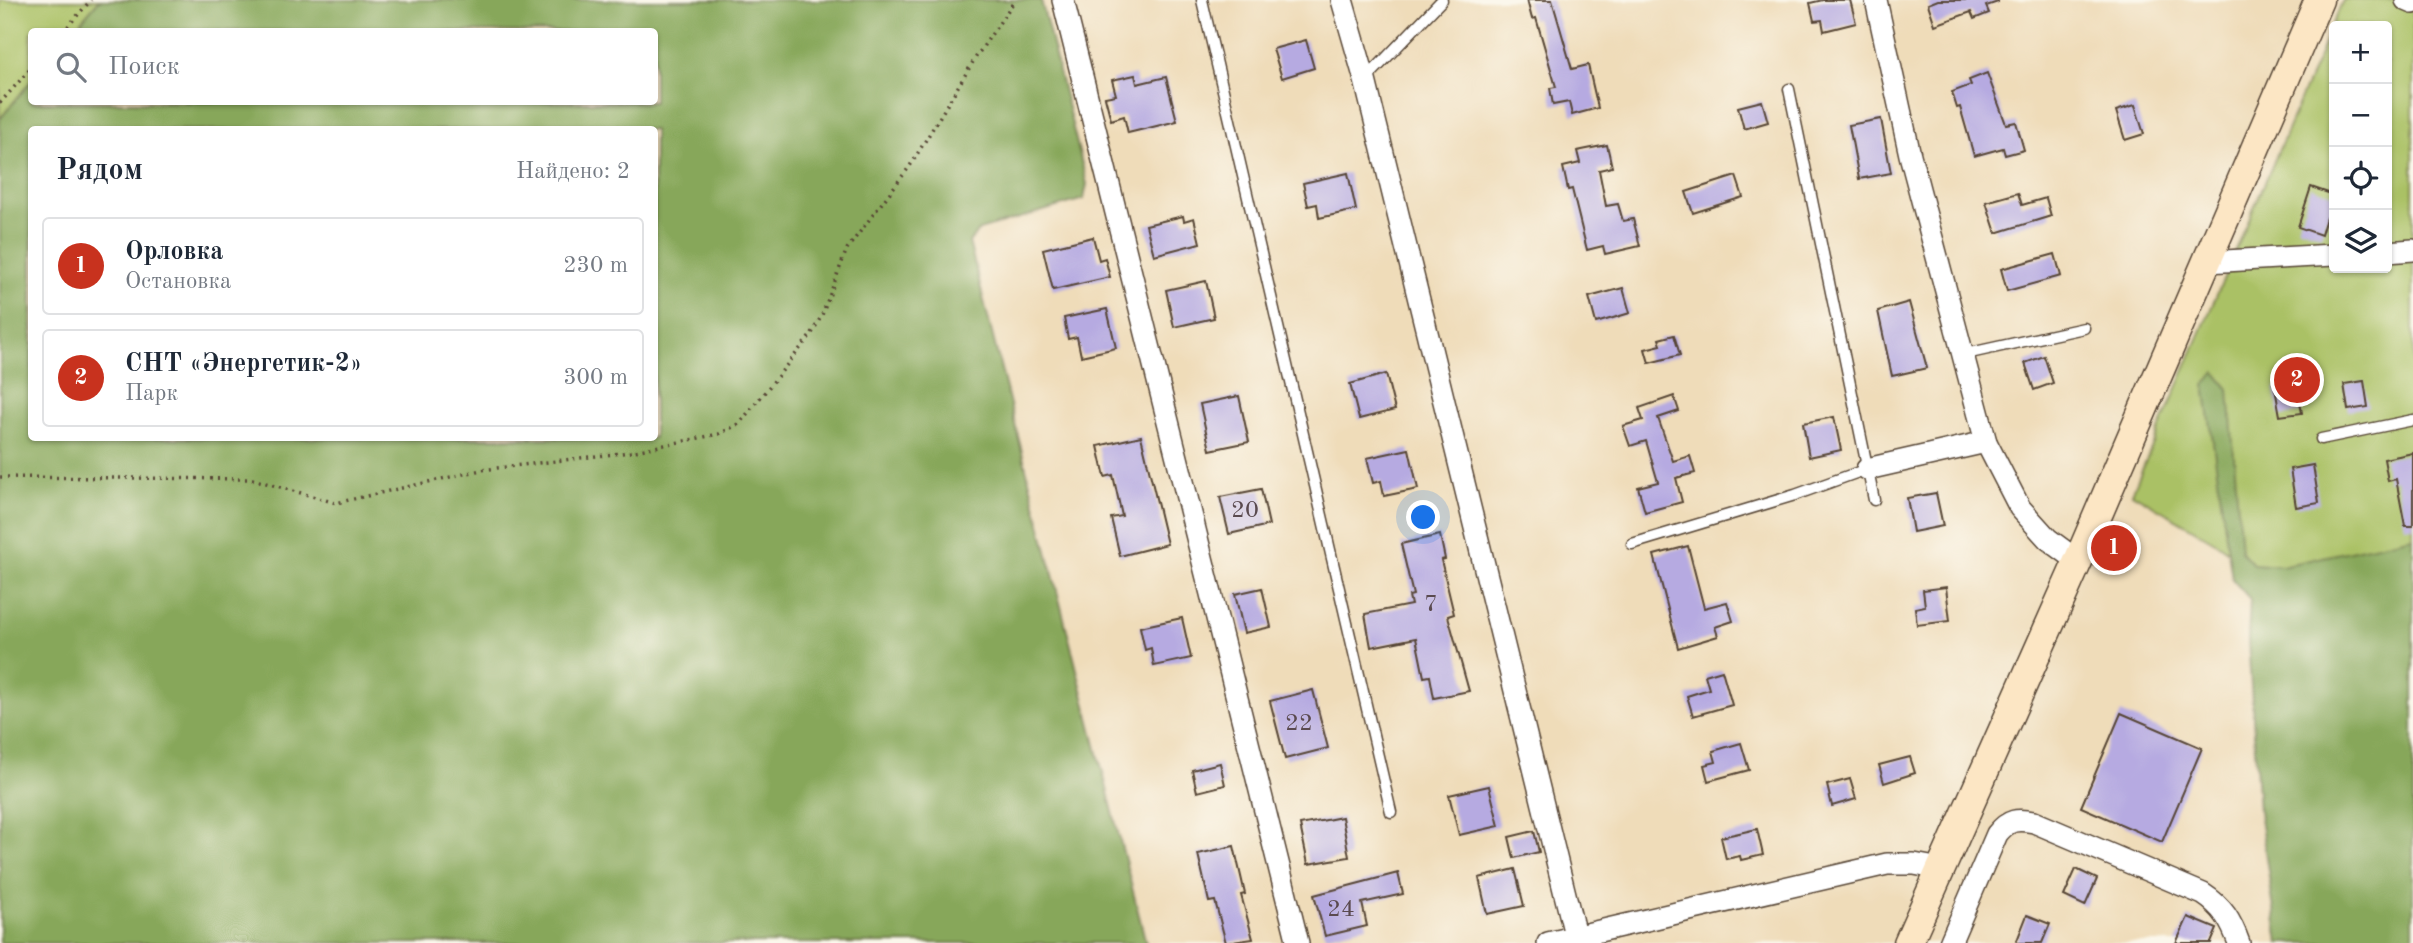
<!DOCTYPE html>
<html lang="ru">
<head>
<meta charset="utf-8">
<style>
  body { margin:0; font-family:"Old Standard TT",serif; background:#f2f2f3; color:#1f2937 }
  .controls { position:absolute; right:21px; top:21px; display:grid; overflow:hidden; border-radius:7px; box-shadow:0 2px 5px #0004 }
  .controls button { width:63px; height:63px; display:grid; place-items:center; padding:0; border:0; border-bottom:2px solid #e0e1e3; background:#fff; color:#1f2937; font:35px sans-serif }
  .you { position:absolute; left:1424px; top:518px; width:24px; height:24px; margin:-18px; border:5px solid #fff; border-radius:50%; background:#1a73e8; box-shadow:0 0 0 10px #1a73e833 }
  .badge { display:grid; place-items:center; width:46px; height:46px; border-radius:50%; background:#c8321e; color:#fff; font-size:23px; font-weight:700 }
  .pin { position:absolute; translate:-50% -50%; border:4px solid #fff; box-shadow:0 2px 7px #0006 }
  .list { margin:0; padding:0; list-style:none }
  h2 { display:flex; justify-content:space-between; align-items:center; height:91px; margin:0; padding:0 28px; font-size:30px }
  h2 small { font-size:23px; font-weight:400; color:#747a83 }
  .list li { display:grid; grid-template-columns:46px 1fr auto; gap:21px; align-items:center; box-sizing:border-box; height:98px; margin:0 14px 14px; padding:0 14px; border:2px solid #e0e1e3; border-radius:7px }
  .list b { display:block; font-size:26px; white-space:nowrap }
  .list p { margin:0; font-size:23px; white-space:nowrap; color:#747a83 }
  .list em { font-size:23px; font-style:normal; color:#747a83 }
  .icon { flex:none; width:38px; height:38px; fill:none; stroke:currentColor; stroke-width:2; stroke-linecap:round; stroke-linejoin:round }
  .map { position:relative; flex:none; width:2413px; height:943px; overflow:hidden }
  .search { position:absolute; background:#fff; box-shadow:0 2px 5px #0004; left:28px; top:28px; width:630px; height:77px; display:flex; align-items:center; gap:18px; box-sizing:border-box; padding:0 24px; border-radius:7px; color:#747a83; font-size:26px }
  .panel { position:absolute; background:#fff; box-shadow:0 2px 5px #0004; left:28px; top:126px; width:630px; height:315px; border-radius:7px }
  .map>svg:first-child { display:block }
  .green { fill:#aac165; stroke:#727642; stroke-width:2; fill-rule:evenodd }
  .forest { fill:#87a75a; stroke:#61683c; stroke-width:2; fill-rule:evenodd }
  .building { fill:#b6aae1 }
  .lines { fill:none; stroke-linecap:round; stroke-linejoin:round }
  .lane-casing { stroke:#564535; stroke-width:13 }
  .street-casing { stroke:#564535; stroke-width:24 }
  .secondary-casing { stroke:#564535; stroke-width:31 }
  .path { stroke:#564535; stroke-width:3.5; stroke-dasharray:2 5; stroke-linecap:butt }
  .lane { stroke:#fff; stroke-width:10 }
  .street { stroke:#fff; stroke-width:21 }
  .secondary { stroke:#fce6c4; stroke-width:28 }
  .labels { text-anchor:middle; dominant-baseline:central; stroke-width:6; stroke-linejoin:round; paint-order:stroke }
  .number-label { font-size:24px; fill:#5a4a4f }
</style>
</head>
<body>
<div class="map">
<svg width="2413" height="943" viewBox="0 0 2413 943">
  <rect width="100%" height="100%" fill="#fbf7ec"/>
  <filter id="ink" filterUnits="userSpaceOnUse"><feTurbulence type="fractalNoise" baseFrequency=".0143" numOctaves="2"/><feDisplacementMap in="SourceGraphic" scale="14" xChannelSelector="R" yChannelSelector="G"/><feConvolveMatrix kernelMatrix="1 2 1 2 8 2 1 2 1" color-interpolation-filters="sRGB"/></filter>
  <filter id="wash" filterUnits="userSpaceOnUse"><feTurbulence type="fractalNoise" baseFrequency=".00686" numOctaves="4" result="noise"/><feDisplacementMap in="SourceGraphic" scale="28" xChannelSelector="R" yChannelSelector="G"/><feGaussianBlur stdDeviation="1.57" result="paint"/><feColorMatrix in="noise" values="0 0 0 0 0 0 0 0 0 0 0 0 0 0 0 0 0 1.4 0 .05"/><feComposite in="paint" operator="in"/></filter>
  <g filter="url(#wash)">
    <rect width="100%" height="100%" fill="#efdcb9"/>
    <g class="green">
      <path d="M0 0H99L73 31 32 32 31 81 0 119Z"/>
      <path d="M2343 0H2413V559L2284 592 2220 545 2132 493ZM2334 26H2387V268H2334Z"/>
    </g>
    <g class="forest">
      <path d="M99 0H1041L1087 184 1084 199 979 230 969 242 1146 943H0V119L31 81 32 102H654V32L73 31ZM32 130H654V438H32Z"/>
      <path d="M2215 372 2229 389 2241 551 2253 564 2282 566 2413 537V943H2279L2259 811 2248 640 2250 599 2232 579 2205 385Z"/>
    </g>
    <g id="blocks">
      <g class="building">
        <path d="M1527 0H1552L1572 69 1588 65 1598 108 1572 115 1569 102 1553 105 1550 88 1556 87 1536 18 1532 19Z"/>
        <path d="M1823 0H1850L1856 23 1824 31 1822 20 1814 21 1810 3Z"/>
        <path d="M1938 0H1998V2L1986 6 1989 13 1974 19 1971 12 1935 25 1928 4Z"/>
        <path d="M1306 40 1314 68 1282 78 1273 49Z"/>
        <path d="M1987 73 2006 124 2016 122 2024 150 2005 155 2003 148 1974 156 1960 107 1957 108 1952 92 1971 85 1969 80Z"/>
        <path d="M1135 75 1137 84 1166 77 1177 121 1128 133 1124 116 1111 120 1105 97 1116 95 1112 80Z"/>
        <path d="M1762 101 1768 122 1744 129 1738 107Z"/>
        <path d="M2135 105 2144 134 2125 140 2116 111Z"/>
        <path d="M1881 119 1891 173 1859 179 1849 125Z"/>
        <path d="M1607 145 1612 167 1599 170 1606 206 1618 204 1623 221 1633 219 1640 246 1605 254 1603 246 1587 250 1572 189 1568 190 1563 167 1580 163 1577 151Z"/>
        <path d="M1348 173 1356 210 1319 218 1317 204 1308 206 1303 183Z"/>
        <path d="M1736 176 1743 197 1693 213 1686 192Z"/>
        <path d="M2311 187 2334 195 2330 220 2326 218 2321 235 2298 227Z"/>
        <path d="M2018 193 2022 205 2046 198 2051 216 1996 233 1986 202Z"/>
        <path d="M1183 216 1184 221 1194 218 1200 243 1154 255 1146 225Z"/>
        <path d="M1093 237 1099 260 1105 258 1110 277 1053 290 1043 249Z"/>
        <path d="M2055 254 2061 276 2007 291 2001 269Z"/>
        <path d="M1206 281 1214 318 1174 327 1166 290Z"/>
        <path d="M1623 288 1630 313 1596 323 1589 297Z"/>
        <path d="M1909 302 1927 368 1892 376 1878 311Z"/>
        <path d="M1107 309 1116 348 1081 356 1077 337 1068 339 1064 318Z"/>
        <path d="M1674 335 1680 355 1649 363 1645 349 1661 345 1659 339Z"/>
        <path d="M2044 356 2053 383 2034 390 2025 363Z"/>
        <path d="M1386 374 1395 410 1359 419 1350 384Z"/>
        <path d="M2364 381 2368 407 2348 410 2344 384Z"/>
        <path d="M2297 385 2302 413 2280 416 2275 388Z"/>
        <path d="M1239 396 1249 442 1210 450 1200 404Z"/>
        <path d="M1674 396 1679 411 1658 418 1673 461 1690 456 1695 473 1676 478 1682 502 1645 512 1638 487 1658 482 1646 441 1630 446 1623 426 1643 420 1639 408Z"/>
        <path d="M1834 417 1841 450 1809 457 1803 423Z"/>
        <path d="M1141 436 1167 544 1120 556 1111 518 1122 516 1113 475 1105 477 1098 446Z"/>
        <path d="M1409 449 1418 489 1384 496 1381 481 1373 483 1367 458Z"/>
        <path d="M2413 453V526H2405L2396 479 2388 481 2384 459Z"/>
        <path d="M2313 465 2319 503 2296 507 2290 469Z"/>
        <path d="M1261 489 1269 525 1229 534 1220 497Z"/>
        <path d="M1936 493 1943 526 1913 532 1907 498Z"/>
        <path d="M1440 535 1445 559 1441 560 1454 614 1448 616 1469 691 1434 698 1430 676 1424 677 1416 638 1371 647 1365 614 1411 605 1409 596 1413 595 1401 544Z"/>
        <path d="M1688 546 1704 608 1727 602 1733 621 1715 627 1718 636 1678 648 1654 555Z"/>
        <path d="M1946 587 1950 621 1917 625 1915 608 1925 606 1923 590Z"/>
        <path d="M1262 588 1271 627 1244 633 1235 594Z"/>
        <path d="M1182 618 1191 658 1154 666 1151 648 1145 650 1140 627Z"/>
        <path d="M1722 670 1732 705 1693 716 1687 696 1709 689 1705 675Z"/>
        <path d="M1313 690 1328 748 1285 759 1270 701Z"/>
        <path d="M2121 713 2202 748 2162 842 2081 807Z"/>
        <path d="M1741 743 1749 770 1708 781 1704 765 1716 762 1713 751Z"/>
        <path d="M1910 757 1915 773 1884 783 1879 765Z"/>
        <path d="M1220 763 1225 785 1197 792 1192 770Z"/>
        <path d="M1850 779 1856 799 1832 806 1827 785Z"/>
        <path d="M1489 786 1499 826 1459 835 1449 795Z"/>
        <path d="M1342 817 1349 857 1308 864 1300 825Z"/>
        <path d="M1757 829 1763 855 1741 860 1740 856 1726 859 1721 837Z"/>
        <path d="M1534 831 1539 852 1514 858 1509 837Z"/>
        <path d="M1234 846 1245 894 1241 895 1253 939 1226 943 1215 901 1209 902 1198 854Z"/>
        <path d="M1515 869 1524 906 1487 914 1479 878Z"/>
        <path d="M2076 869 2097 879 2085 906 2064 896Z"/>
        <path d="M1398 873 1403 894 1362 903 1367 926 1325 936 1314 895Z"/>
        <path d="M2027 915 2050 924 2042 943H2016Z"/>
        <path d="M2188 917 2217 929 2211 943H2176Z"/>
      </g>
    </g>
  </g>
  <g filter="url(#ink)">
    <use href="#blocks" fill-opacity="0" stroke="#564535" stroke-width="2"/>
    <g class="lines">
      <defs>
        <g id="lane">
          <path d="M1202 0 1391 812"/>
          <path d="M1365 80 1442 0"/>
          <path d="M1789 89 1874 500"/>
          <path d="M1961 355 2084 328"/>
          <path d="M2321 439 2413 420"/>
          <path d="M1632 544 1795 495 1867 469"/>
        </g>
        <g id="street">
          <path d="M1063 0 1298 943"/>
          <path d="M1342 0 1365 80 1577 943"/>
          <path d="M1876 0 1910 155 1986 442 2020 508 2048 539 2078 561"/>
          <path d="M2406 0 2413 3"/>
          <path d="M2387 252 2413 250"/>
          <path d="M2207 262 2334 255"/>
          <path d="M1867 469 1986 442"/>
          <path d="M1548 943 1887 864H1914L1941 869"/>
          <path d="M1950 943 1997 834C2009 819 2017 819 2034 822L2203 894C2223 907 2231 921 2239 943"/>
        </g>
        <path id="secondary" d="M1908 943 2078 561 2319 0"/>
      </defs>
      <use href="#lane" class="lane-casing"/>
      <use href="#street" class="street-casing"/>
      <use href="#secondary" class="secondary-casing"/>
      <g class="path">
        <path d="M63 32 91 0"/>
        <path d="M0 103 32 67"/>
        <path d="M0 477 252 479 336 503 481 470 630 452 719 434 739 424 811 335 822 315 847 249 910 166 976 57 1015 0"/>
      </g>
      <use href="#lane" class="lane"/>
      <use href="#street" class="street"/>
      <use href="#secondary" class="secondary"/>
    </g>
  </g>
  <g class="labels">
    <g class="number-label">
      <text x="1245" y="511">20</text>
      <text x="1431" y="605">7</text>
      <text x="1299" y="724">22</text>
      <text x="1341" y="910">24</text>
    </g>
  </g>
</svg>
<div class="controls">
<button>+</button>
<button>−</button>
<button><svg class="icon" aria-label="locate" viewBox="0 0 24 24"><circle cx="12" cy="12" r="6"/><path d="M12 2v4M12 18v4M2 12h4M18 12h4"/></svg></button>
<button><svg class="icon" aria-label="layers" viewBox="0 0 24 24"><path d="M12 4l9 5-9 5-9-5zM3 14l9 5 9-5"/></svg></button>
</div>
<div class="you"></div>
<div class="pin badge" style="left:2114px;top:548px">1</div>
<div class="pin badge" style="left:2297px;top:380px">2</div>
<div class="search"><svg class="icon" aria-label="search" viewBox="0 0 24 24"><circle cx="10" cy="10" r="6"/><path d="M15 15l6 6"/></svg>Поиск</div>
<section class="panel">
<h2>Рядом<small>Найдено: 2</small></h2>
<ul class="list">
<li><span class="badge">1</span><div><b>Орловка</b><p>Остановка</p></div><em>230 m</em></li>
<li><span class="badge">2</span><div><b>СНТ «Энергетик-2»</b><p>Парк</p></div><em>300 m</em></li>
</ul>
</section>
</div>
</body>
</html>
